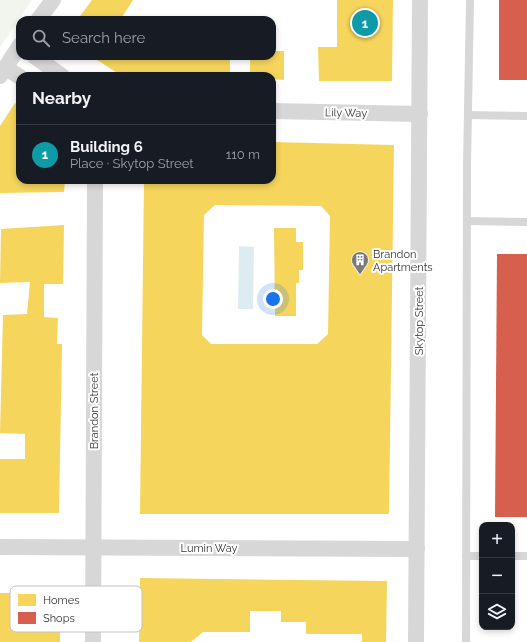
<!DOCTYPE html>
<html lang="en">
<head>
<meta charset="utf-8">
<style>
  body { margin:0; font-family:Raleway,sans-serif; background:#20242c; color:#f1f3f6 }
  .controls { position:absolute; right:12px; bottom:12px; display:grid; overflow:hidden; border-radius:8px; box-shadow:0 2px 6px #0003 }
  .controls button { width:36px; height:36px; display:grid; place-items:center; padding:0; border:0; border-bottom:1px solid #363941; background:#171b24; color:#f1f3f6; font:20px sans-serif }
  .you { position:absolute; left:273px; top:299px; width:14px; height:14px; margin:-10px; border:3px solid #fff; border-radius:50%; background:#1a73e8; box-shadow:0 0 0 6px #1a73e833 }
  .badge { display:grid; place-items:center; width:26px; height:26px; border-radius:50%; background:#7a7a7a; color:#fff; font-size:13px; font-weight:700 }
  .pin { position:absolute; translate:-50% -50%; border:2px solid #fff; box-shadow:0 1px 4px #0006 }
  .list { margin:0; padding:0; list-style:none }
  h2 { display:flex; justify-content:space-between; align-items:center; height:52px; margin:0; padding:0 16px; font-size:17px }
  h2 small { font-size:13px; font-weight:400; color:#9ea1a6 }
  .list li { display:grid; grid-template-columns:26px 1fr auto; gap:12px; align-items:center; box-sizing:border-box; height:60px; padding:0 16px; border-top:1px solid #363941 }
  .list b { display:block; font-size:15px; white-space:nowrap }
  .list p { margin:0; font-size:13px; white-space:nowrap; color:#9ea1a6 }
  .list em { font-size:13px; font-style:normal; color:#9ea1a6 }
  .icon { flex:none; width:22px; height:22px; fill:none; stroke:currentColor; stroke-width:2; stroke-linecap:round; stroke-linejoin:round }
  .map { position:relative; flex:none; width:527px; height:642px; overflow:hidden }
  .search { position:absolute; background:#171b24; box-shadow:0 2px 6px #0003; left:16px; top:16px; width:260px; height:44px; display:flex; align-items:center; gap:10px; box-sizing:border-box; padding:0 14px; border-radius:12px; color:#9ea1a6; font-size:15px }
  .panel { position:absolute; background:#171b24; box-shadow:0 2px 6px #0003; left:16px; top:72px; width:260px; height:112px; border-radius:12px }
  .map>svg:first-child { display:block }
  .green { fill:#f1f5ed }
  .water { fill:#ddebf3 }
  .homes { fill:#f6d55c; fill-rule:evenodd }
  .shops { fill:#d6604d }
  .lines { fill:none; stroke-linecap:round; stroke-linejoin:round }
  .lane { stroke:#d7d7d7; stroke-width:8 }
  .street { stroke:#d7d7d7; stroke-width:16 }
  .labels { text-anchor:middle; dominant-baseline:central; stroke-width:4; stroke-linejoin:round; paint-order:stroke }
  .street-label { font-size:11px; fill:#333; stroke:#fff }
  .poi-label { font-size:11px; fill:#333; stroke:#fff; text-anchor:start }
  .key { fill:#fff; stroke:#c2c2c2; stroke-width:1 }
  .key-label { font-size:11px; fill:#333 }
</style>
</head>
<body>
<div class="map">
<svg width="527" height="642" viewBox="0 0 527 642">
  <rect width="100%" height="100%" fill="#fff"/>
  <path class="green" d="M0 0H32L0 47Z"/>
  <path class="water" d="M239 246 254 247 253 309H238Z"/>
  <g class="homes">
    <path d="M92 0H133L122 17 127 20H77Z"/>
    <path d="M337 0H393L392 81H319L318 47H337Z"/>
    <path d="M272 51H284V80L272 79V76H250V56H272Z"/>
    <path d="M91 56H230V76H122Z"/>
    <path d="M15 103 20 107V180H65L64 192 0 193V126Z"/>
    <path d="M272 142 394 145 389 514H140L144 180H272ZM215 205 321 206 330 216 328 334 317 344H211L202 335 204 215Z"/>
    <path d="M64 225 63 284H44V317L58 318 57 344H62L59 513H0V459H25V434L0 433 3 315 27 314 30 282 0 283 1 229Z"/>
    <path d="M274 228H296V242H303V270H299V283H296V316H275Z"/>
    <path d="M140 578 387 581 386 642H362V634H306V622H281V611H250V632H203L191 642H139Z"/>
    <rect x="0" y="593" width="60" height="49"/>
  </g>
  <g class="shops">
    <rect x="499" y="0" width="28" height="80"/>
    <path d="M497 254H527V517H495Z"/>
  </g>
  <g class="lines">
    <g class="lane">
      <path d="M468 115 527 116"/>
      <path d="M467 221 527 222"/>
      <path d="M466 556H482"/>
      <path d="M512 556H527"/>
      <path d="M466 642 467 165 470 0"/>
    </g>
    <g class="street">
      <path d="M38 20 53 0"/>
      <path d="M34 56 62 76"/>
      <path d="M6 68 20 77"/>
      <path d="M0 76 20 45"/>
      <path d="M272 111 420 114"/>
      <path d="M0 547 417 549"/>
      <path d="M93 642 95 180"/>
      <path d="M416 642 420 0"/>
    </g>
  </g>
  <defs>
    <symbol id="building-pin" viewBox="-11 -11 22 30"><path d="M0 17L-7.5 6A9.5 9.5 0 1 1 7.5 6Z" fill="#7a7a7a" stroke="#fff"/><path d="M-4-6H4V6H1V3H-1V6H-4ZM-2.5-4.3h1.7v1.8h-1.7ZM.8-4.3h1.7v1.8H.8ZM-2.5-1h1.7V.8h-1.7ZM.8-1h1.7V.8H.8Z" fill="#fff"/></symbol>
  </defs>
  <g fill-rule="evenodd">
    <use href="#building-pin" x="350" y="250" width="20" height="27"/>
  </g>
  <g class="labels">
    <g class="street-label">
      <text transform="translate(346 113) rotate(1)">Lily Way</text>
      <text transform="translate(419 321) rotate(-90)">Skytop Street</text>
      <text transform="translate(94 411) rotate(-90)">Brandon Street</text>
      <text x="209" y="548">Lumin Way</text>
    </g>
    <g class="poi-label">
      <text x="373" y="254">Brandon<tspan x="373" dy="13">Apartments</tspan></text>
    </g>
  </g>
  <rect x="10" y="586" width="132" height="46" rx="6" class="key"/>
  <rect x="18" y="594" width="18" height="12" fill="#f6d55c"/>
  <rect x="18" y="612" width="18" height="12" fill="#d6604d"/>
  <g class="key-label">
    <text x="43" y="604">Homes</text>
    <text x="43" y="622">Shops</text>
  </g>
</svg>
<div class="controls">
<button>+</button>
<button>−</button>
<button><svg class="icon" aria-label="layers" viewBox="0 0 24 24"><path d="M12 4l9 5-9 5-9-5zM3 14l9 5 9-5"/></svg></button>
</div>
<div class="you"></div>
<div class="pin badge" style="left:365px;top:23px;background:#0f9aa8">1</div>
<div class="search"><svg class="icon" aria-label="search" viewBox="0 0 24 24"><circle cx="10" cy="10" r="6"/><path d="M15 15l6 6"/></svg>Search here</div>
<section class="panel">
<h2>Nearby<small></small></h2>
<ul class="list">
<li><span class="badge" style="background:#0f9aa8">1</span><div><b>Building 6</b><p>Place · Skytop Street</p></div><em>110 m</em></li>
</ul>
</section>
</div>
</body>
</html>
